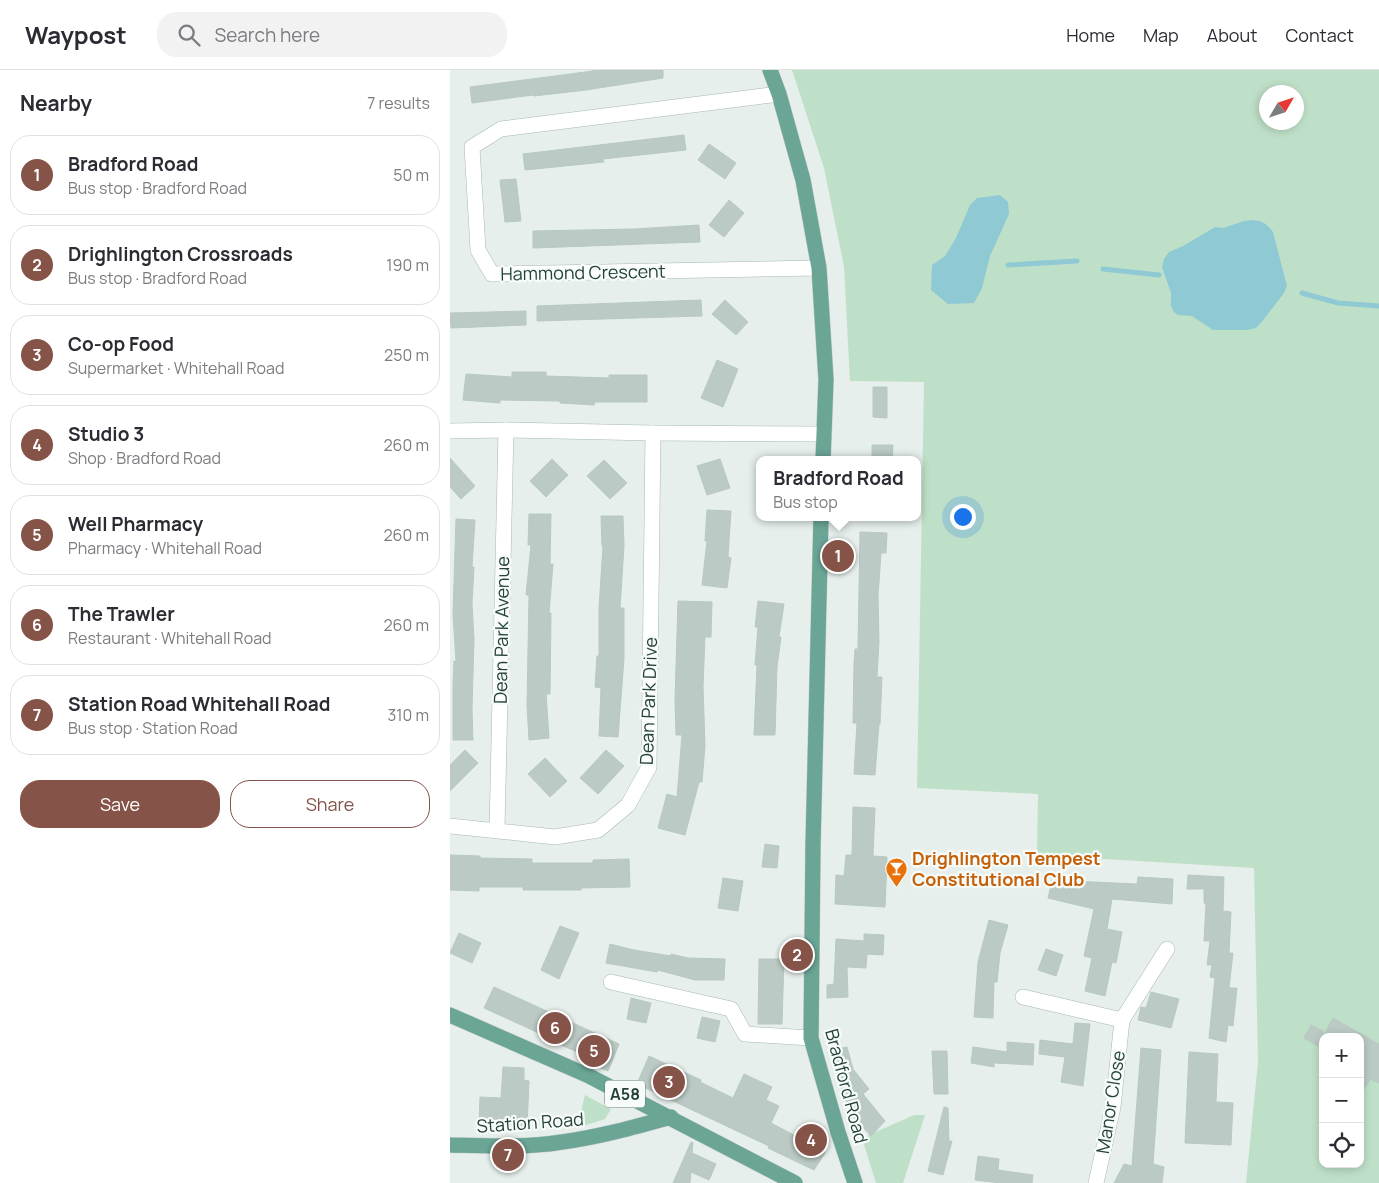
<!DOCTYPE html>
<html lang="en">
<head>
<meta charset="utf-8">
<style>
  body { margin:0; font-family:Manrope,sans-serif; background:#f2f2f3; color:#2b2b33 }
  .controls { position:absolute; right:15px; bottom:15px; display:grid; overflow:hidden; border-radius:10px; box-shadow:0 2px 8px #0003 }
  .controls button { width:45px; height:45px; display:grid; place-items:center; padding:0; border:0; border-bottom:1px solid #e1e1e2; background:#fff; color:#2b2b33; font:25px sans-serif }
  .compass { position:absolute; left:809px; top:15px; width:45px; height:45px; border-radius:50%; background:#fff; box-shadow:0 2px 8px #0003; rotate:51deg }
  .you { position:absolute; left:512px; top:446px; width:18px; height:18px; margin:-12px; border:4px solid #fff; border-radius:50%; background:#1a73e8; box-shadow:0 0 0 8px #1a73e833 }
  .badge { display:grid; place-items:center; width:32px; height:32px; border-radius:50%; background:#855347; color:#fff; font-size:16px; font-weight:700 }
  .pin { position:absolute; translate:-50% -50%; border:2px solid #fff; box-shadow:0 1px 5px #0006 }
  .popup { position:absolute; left:306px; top:386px; width:165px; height:65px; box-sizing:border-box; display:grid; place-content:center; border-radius:10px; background:#fff; filter:drop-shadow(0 1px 4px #0005); font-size:16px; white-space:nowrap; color:#7c7c81 }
  .popup b { font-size:19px; color:#2b2b33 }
  .popup::after { content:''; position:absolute; left:50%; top:100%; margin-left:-10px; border:10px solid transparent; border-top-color:#fff }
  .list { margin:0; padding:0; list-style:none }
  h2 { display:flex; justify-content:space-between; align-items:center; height:65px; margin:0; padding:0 20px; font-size:21px }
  h2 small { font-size:16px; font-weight:400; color:#7c7c81 }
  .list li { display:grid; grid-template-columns:32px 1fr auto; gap:15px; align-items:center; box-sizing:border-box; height:80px; margin:0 10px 10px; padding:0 10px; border:1px solid #e1e1e2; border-radius:20px }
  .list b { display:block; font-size:19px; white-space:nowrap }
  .list p { margin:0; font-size:16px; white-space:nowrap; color:#7c7c81 }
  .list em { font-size:16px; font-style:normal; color:#7c7c81 }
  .actions { display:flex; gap:10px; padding:15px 20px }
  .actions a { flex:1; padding:11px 0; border:1px solid #855347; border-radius:20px; text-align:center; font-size:18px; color:#855347 }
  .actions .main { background:#855347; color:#fff }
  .icon { flex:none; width:28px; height:28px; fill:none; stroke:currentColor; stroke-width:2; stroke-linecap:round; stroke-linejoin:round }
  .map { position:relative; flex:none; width:929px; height:1113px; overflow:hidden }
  header { display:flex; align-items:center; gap:30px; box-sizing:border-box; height:70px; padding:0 25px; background:#fff; border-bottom:1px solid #e1e1e2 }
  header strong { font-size:24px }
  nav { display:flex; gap:28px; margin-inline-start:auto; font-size:18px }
  .search { width:350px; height:45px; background:#f2f2f3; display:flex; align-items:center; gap:12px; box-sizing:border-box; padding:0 18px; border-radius:20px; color:#7c7c81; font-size:19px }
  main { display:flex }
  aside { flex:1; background:#fff }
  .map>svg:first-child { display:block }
  .green { fill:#bfe0c8; fill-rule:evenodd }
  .water { fill:#8ec9d4 }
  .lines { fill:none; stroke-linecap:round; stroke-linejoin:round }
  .stream { stroke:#8ec9d4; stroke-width:5 }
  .building { fill:#bbcac4; stroke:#b8c9c2 }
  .minor-casing { stroke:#a8b8b2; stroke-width:16 }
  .major-casing { stroke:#c2cac8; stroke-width:16 }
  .minor { stroke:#fff; stroke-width:15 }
  .major { stroke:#6aa596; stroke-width:15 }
  .labels { text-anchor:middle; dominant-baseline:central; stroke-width:4.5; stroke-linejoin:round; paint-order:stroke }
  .shield { fill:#f7fbf9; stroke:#637a73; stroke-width:1 }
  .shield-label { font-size:16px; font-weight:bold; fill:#24423a }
  .street-label { font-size:18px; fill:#24423a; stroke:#f7fbf9 }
  .food-label { font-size:18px; font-weight:bold; fill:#c56008; stroke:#f7fbf9; text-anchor:start }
</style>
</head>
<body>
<header>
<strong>Waypost</strong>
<div class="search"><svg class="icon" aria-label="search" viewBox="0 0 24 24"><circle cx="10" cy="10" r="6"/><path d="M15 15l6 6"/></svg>Search here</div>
<nav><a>Home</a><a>Map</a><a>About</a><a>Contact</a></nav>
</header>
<main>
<aside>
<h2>Nearby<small>7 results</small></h2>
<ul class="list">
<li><span class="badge">1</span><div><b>Bradford Road</b><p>Bus stop · Bradford Road</p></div><em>50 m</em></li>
<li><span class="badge">2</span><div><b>Drighlington Crossroads</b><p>Bus stop · Bradford Road</p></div><em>190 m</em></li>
<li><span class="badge">3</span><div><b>Co-op Food</b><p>Supermarket · Whitehall Road</p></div><em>250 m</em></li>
<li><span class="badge">4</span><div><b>Studio 3</b><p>Shop · Bradford Road</p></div><em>260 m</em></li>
<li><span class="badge">5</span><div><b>Well Pharmacy</b><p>Pharmacy · Whitehall Road</p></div><em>260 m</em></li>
<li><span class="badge">6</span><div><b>The Trawler</b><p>Restaurant · Whitehall Road</p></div><em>260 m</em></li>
<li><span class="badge">7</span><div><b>Station Road Whitehall Road</b><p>Bus stop · Station Road</p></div><em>310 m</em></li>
</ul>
<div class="actions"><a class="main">Save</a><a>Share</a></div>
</aside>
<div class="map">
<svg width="929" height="1113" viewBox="0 0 929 1113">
  <rect width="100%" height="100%" fill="#e6efeb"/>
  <g class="green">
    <path d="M342 0H929V1113H796L808 992 804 798 587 785 588 724 467 718 474 312 400 311 394 197 374 98ZM816 22H846V52H816ZM873 967H910V1094H873Z"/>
    <path d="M135 1025 161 1039 155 1049 127 1058Z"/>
    <path d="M464 1045H475L453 1113H426L412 1068Z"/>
  </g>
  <g class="water">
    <path d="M550 125 558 132 559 144 540 186 532 218 524 233 498 234 481 220 482 195 495 186 506 168 520 135 527 128Z"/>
    <path d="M803 150C813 151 817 154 823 162L837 216 834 223 814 249 806 258 797 260H763L742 246 728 245 724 242 721 236V223L712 197 714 189 719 182 733 176 765 157 773 158 794 151Z"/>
  </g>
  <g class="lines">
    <g class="stream">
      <path d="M558 195 627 191"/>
      <path d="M653 199 709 205"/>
      <path d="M852 223 888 233 929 236"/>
    </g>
  </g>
  <g class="building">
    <path d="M143 0H213V8L136 20 84 26 83 25 22 33 20 17 143 1Z"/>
    <path d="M234 65 236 80 153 89 154 92 75 100 73 84Z"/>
    <path d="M259 74 286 93 275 109 248 90Z"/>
    <path d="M66 109 71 151 55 152 50 110Z"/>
    <path d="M279 130 294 143 274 167 259 155Z"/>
    <path d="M249 155 250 172 83 178V161L184 159Z"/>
    <path d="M251 230 252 246 87 251V236Z"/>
    <path d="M275 230 298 252 286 265 262 244Z"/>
    <path d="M76 241V255L1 258 0 243Z"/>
    <path d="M267 290 288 299 273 337 251 328Z"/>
    <path d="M62 302H96V306L159 308V305H197V332H145L144 335 110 333V331L50 330V333L13 330 16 304 62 307Z"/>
    <path d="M423 317H437V348L423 347Z"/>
    <path d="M422 375H443L442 390H422Z"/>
    <path d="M0 388 25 416 11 429 0 417Z"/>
    <path d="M102 389 118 405 96 427 80 411Z"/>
    <path d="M270 389 280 418 257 425 247 396Z"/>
    <path d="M154 390 177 413 160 429 137 406Z"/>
    <path d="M257 440 281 441 278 487 281 488 277 518 252 515 257 471H255Z"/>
    <path d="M79 444H101L100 494H103L99 543H101L100 624H96L99 668 79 670 77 636 79 525H76L81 475H78Z"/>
    <path d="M151 446H173L174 476 170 538H174V589L168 667 149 666 151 618 145 617 147 586H149V538L153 476H152Z"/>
    <path d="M6 449 25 450 22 497H24L22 533 24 569 22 639 23 670H3V615L4 591 6 592 3 544Z"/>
    <path d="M410 462 437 463 436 483H431L428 526 429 572 427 607H432L430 654H429L425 705 404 704 407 653H403L404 594 405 579H408Z"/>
    <path d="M228 531 262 532 261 567H255L253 616 255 676 252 712H249L235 765 208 758 217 724 227 727 232 665H226L225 630Z"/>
    <path d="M308 531 334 534 329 567H331L327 597 325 665H304L307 595H305L308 557H305Z"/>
    <path d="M15 680 28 693 0 721V695Z"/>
    <path d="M156 680 174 696 148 724 130 708Z"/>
    <path d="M95 688 117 711 100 727 78 704Z"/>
    <path d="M403 737 425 738 423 786 437 787 435 837 385 834 386 805 394 806 396 785H402Z"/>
    <path d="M315 774 329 776 327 798 312 797Z"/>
    <path d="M0 785 30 786V788L82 789V793H143V790L179 789 180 817 131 818V820H73V817H29V821L0 820Z"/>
    <path d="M738 805 774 807 773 841 781 842 779 883H783L779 918H787L783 956 778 955 776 972 759 968 765 908 760 907 762 895H757L760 871H754L756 834 754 833V819H737Z"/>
    <path d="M603 807 620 811 687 814 688 807 723 809 722 834 662 829 657 859 672 862 666 893 662 892 655 926 635 921 642 888 634 886 644 839 598 828Z"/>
    <path d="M273 808 293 811 288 841 268 838Z"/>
    <path d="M539 850 558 855 550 883 547 912H544L543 948 524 947 528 892Z"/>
    <path d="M110 856 129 863 109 909 91 900Z"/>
    <path d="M9 863 31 873 22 893 0 883Z"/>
    <path d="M414 864 434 865 433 885 417 884 416 898 397 897 398 927 377 928V915L384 914 386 869 414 871Z"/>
    <path d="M160 874 184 880 221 886V884L238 888 275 889 274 910H245L208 900 207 902 156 893Z"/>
    <path d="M596 879 613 885 606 906 588 900Z"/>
    <path d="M309 889H334L332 954H308Z"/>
    <path d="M44 917 169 974 158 1001 134 991 137 986 90 966 91 964 34 938Z"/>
    <path d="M701 922 729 929 721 958 688 950 691 937 696 938Z"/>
    <path d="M181 928 201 933 196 953 177 949Z"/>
    <path d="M252 947 270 951 265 972 247 968Z"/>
    <path d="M883 948 929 974V1013L920 1009 910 1026V967H873Z"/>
    <path d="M625 953 640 954 633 1016 611 1012 615 987 589 984 590 970 623 974Z"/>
    <path d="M861 955 873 961V979L854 968Z"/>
    <path d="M557 972 584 974 583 995 544 993V997L521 993 523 977 557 982Z"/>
    <path d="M397 977 403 999 419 1019 413 1024 435 1051 421 1066 404 1048 393 1024 382 980Z"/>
    <path d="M691 978 711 980 703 1094 714 1097 712 1113H664L674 1094 682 1096Z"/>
    <path d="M482 981H497L498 1024H484Z"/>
    <path d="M739 982 768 984 766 1032 783 1033 781 1075 735 1073Z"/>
    <path d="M199 986 251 1010 250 1012 283 1028 294 1004 322 1017 316 1030 329 1036 321 1053 344 1065 368 1061 375 1083 364 1100 318 1078 319 1076 187 1014Z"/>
    <path d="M53 997 74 998V1010L79 1011 77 1057 29 1054 30 1027 51 1028Z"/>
    <path d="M494 1037 498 1038 499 1071H502L493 1105 478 1101Z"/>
    <path d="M241 1072 243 1073 242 1083 266 1094 259 1110 241 1102 240 1113H223Z"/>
    <path d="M528 1086 549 1089 548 1100 583 1105 582 1113H550L525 1110Z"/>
  </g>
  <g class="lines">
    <defs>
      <g id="minor">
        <path d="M329 24 51 59 22 77 28 180 42 204 369 198"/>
        <path d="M0 361 56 360 203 363 374 364"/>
        <path d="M0 756 105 767 148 760 178 735 199 697 203 363"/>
        <path d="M47 760 56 360"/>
        <path d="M161 912 281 939 295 964 361 968"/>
        <path d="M573 927 672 950 663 1037 646 1113"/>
        <path d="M672 950 717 879"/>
      </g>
      <g id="major">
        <path d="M320 0 329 24 353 110 369 198 376 310 373 390"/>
        <path d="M371 447 363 775 361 968 388 1062 405 1113"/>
        <path d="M0 945 139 1006 345 1113"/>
        <path d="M0 1075C37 1076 75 1078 112 1072 149 1067 185 1057 221 1047"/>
      </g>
    </defs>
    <use href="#minor" class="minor-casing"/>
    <use href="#major" class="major-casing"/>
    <use href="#minor" class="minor"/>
    <use href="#major" class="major"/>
  </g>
  <defs>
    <symbol id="bar-pin" viewBox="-11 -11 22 30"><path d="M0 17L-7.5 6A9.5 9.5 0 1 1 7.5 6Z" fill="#e8710a" stroke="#f7fbf9"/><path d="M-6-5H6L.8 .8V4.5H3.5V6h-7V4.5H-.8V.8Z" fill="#fff"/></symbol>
  </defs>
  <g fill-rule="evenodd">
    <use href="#bar-pin" x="434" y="786" width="25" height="34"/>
  </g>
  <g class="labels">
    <rect class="shield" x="155" y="1010.5" width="40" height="27" rx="4"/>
    <g class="shield-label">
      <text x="175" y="1024">A58</text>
    </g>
    <g class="street-label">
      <text transform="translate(133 202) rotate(-1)">Hammond Crescent</text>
      <text transform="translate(51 560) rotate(-89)">Dean Park Avenue</text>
      <text transform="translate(198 631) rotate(-88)">Dean Park Drive</text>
      <text transform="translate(397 1016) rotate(75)">Bradford Road</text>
      <text transform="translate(660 1032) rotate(-81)">Manor Close</text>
      <text transform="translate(80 1052) rotate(-4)">Station Road</text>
    </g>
    <g class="food-label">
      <text x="462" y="788">Drighlington Tempest<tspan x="462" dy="21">Constitutional Club</tspan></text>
    </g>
  </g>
</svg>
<div class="controls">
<button>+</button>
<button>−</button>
<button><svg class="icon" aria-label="locate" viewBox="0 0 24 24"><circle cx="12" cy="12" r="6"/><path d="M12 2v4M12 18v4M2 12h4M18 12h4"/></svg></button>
</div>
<svg class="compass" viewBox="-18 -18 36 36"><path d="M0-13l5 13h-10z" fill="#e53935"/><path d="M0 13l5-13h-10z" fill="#7c7c81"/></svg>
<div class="you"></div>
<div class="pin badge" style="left:388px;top:486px">1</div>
<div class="popup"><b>Bradford Road</b>Bus stop</div>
<div class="pin badge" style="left:347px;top:885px">2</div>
<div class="pin badge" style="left:219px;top:1012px">3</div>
<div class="pin badge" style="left:361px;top:1070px">4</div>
<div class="pin badge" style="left:144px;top:981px">5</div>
<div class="pin badge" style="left:105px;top:958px">6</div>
<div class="pin badge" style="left:58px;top:1085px">7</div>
</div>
</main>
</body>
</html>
